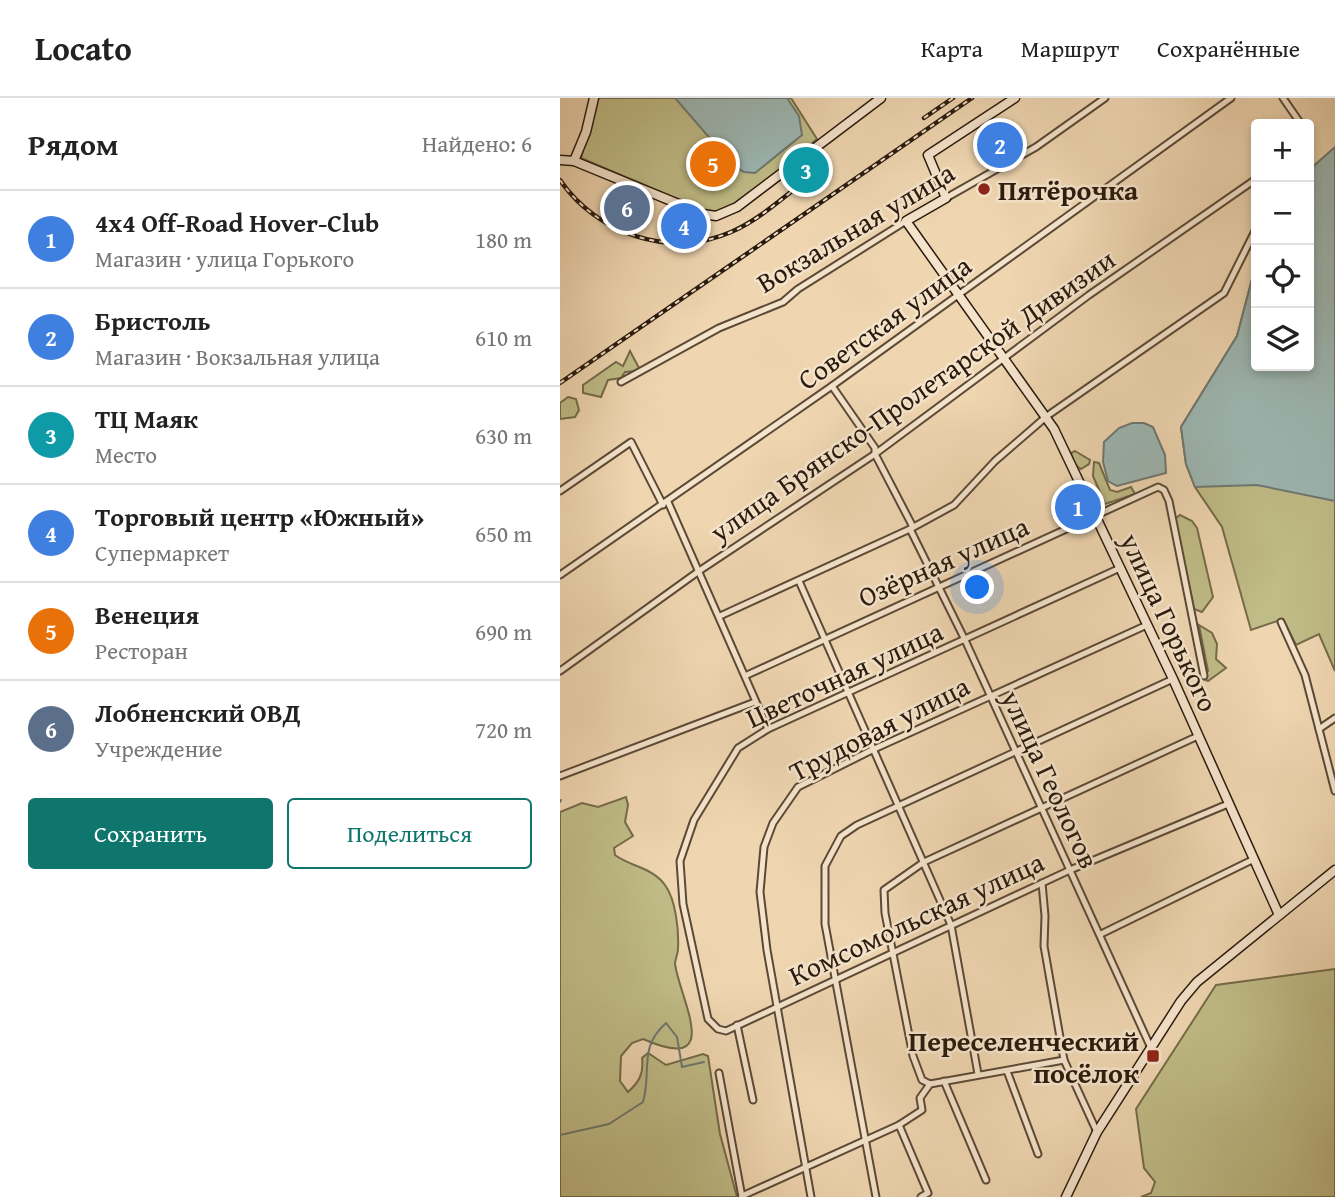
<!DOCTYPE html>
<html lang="ru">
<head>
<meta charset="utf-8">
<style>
  body { margin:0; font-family:"Gentium Book Plus",serif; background:#f2f2f2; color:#222 }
  .controls { position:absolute; right:21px; top:21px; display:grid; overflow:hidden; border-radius:7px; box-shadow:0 4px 10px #0003 }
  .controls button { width:63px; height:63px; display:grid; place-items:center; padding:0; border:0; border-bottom:2px solid #e0e0e0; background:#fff; color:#222; font:35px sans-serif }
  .you { position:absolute; left:418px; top:490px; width:24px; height:24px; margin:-18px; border:5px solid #fff; border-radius:50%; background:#1a73e8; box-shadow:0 0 0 10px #1a73e833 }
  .badge { display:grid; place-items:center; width:46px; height:46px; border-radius:50%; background:#0f766e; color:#fff; font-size:23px; font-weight:700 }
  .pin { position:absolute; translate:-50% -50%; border:4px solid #fff; box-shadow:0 2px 7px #0006 }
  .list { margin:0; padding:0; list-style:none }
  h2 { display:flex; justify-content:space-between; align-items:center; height:91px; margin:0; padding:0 28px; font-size:30px }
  h2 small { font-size:23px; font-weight:400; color:#767676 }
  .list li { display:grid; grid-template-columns:46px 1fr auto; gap:21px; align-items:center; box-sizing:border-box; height:98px; padding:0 28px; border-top:2px solid #e0e0e0 }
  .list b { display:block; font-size:26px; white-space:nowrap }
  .list p { margin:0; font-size:23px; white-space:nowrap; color:#767676 }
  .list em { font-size:23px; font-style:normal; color:#767676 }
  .actions { display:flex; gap:14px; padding:21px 28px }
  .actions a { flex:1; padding:16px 0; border:2px solid #0f766e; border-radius:7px; text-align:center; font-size:24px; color:#0f766e }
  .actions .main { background:#0f766e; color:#fff }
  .icon { flex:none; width:38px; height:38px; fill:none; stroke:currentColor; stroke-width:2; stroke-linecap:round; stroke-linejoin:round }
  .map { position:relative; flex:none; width:775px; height:1099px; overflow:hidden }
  header { display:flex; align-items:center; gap:42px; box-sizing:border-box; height:98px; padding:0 35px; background:#fff; border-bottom:2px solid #e0e0e0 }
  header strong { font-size:33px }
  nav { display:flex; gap:38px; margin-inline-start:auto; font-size:24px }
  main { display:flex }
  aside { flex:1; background:#fff }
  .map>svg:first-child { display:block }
  .green { fill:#c0bc87; stroke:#756b4a; stroke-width:2 }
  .water { fill:#9cb7b3; stroke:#6e7871; stroke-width:2 }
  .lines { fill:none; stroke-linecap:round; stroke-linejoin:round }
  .stream { stroke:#6e7871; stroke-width:2 }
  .street-casing { stroke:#5b4936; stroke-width:9 }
  .secondary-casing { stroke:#2a1a0d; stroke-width:11 }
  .street { stroke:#f5e4cc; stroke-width:5 }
  .secondary { stroke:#f5e4cc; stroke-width:8 }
  .rail-casing { stroke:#2a1a0d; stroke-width:4.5 }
  .rail { stroke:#f5e4cc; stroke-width:2; stroke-dasharray:5; stroke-linecap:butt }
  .poi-dot { fill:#8f2418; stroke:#f5e4cc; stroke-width:2.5 }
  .labels { text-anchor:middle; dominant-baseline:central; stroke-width:5; stroke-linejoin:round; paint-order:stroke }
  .poi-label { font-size:28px; font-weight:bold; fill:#2a1a0d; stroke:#f5e4cc; text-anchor:start }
  .street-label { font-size:28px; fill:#2a1a0d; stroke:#f5e4cc }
</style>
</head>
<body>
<header>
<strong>Locato</strong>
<nav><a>Карта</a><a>Маршрут</a><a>Сохранённые</a></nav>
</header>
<main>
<aside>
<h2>Рядом<small>Найдено: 6</small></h2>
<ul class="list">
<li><span class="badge" style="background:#3f7fe0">1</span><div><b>4x4 Off-Road Hover-Club</b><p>Магазин · улица Горького</p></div><em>180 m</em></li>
<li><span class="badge" style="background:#3f7fe0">2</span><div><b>Бристоль</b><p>Магазин · Вокзальная улица</p></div><em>610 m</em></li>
<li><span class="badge" style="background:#0f9aa8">3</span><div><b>ТЦ Маяк</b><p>Место</p></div><em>630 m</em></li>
<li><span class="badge" style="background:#3f7fe0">4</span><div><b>Торговый центр «Южный»</b><p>Супермаркет</p></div><em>650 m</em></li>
<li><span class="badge" style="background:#e8710a">5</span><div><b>Венеция</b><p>Ресторан</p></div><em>690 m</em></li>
<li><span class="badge" style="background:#5c6f8a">6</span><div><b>Лобненский ОВД</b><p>Учреждение</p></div><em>720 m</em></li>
</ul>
<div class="actions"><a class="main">Сохранить</a><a>Поделиться</a></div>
</aside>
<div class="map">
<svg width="775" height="1099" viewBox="0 0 775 1099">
  <rect width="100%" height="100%" fill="#efd6b1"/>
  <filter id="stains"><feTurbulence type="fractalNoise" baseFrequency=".00286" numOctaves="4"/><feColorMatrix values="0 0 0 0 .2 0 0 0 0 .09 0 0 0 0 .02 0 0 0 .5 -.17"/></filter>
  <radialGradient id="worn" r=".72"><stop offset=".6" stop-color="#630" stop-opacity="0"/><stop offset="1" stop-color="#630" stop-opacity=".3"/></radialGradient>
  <g class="green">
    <path d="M37 0H231L257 41 181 104 154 115 145 113 21 60Z"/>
    <path d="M696 166V268H749L775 276V573L759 536 736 547 723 521 691 532 662 429 635 389 626 366 621 329 677 238Z"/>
    <path d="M70 253 79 270 77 273 65 274 61 280 48 282 41 299 23 295V287L56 264 63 268Z"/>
    <path d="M8 299 16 301 19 312 15 319 0 321V305Z"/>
    <path d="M515 353 530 362 529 366 521 371 515 367 511 355Z"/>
    <path d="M534 364 539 365 550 392 557 394 571 389 575 396 545 406 533 378Z"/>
    <path d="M620 417 632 423 637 430 653 499 642 514 634 511 615 421Z"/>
    <path d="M639 527 652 535 657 546 656 561 666 570 648 583 640 579 648 573Z"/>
    <path d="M66 699 68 707 65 724 73 738 54 750 55 757C71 769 92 769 105 787 116 802 119 833 118 851 118 856 115 861 115 866 120 902 165 977 83 941L72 945 61 958 60 983 68 994C79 984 84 976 82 960L88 955 106 967 143 956 148 958 160 1036 177 1099H0V714L22 705 38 709Z"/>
    <path d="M775 871V1099H581L591 1095 595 1084 584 1070 576 1011 656 887Z"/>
  </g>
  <g class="water">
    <path d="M115 0H227L239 18 242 37 195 75 184 74 173 67Z"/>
    <path d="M775 49V403L697 387 635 389 626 366 621 329 677 238 696 166V268H749V72Z"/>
    <path d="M572 325H584L593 329 605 357 606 375 557 388 548 383 543 364 544 344 559 330Z"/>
  </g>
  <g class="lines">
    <g class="stream">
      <path d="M0 704 1 702"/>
      <path d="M0 1037 49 1026 83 1004C92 972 78 950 106 925L117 939 122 969 144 964"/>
    </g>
    <defs>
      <g id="street">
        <path d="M723 0 741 26"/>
        <path d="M749 39V41"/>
        <path d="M386 100 476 49 545 0"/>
        <path d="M61 284 159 230 223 204 238 191 346 123"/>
        <path d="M272 288 315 350V356L353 429"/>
        <path d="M0 393 71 344 103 407"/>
        <path d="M108 404 208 631"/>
        <path d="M350 431 405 542 591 950"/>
        <path d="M560 470 208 631 178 650 134 722 120 763 123 806 148 921 158 931 166 933 510 772 668 706"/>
        <path d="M0 477 272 288 671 0"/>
        <path d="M239 483 391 827 418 976"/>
        <path d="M160 518 350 431 394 407 435 363 487 318 664 195 696 131"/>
        <path d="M721 524 745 577 775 693"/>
        <path d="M0 573 139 473 315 356 529 197 696 81"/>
        <path d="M187 577 598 389 604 392 609 403 644 578"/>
        <path d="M759 631 775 620"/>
        <path d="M0 678 195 604"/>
        <path d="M482 785 485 818 484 848 504 962 537 1034"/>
        <path d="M541 836 692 762"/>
        <path d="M177 927 193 1002"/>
        <path d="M504 962 370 986 362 982 353 958 325 815 324 792 364 764 638 638"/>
        <path d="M447 973 478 1056"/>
        <path d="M159 975 182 1099"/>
        <path d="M384 983 426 1082"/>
        <path d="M339 1027 368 1095 361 1099"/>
        <path d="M182 1098 339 1027 362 1012 360 1000 370 986"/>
        <path d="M251 1099 207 852 200 794 204 749 213 725 238 689 312 652 587 527"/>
        <path d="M316 1099 265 826V768L281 738 297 727 613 581"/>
      </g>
      <g id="secondary">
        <path d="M455 0 368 57 386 100 346 123 494 331 613 581 719 817"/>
        <path d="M0 62 14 63 143 116 156 118 177 109 321 0"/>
        <path d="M14 63 26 34 34 0"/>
        <path d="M506 1099 537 1034 621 903 637 884 775 772"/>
      </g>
    </defs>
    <use href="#street" class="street-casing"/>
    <use href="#secondary" class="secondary-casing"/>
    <use href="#street" class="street"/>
    <use href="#secondary" class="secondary"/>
    <defs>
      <g id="rail">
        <path d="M364 20 393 0"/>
        <path d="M0 82C37 136 110 161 171 134 197 123 219 103 241 86"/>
        <path d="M0 285 412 0"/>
      </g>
    </defs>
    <use href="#rail" class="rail-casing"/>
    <use href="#rail" class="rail"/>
  </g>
  <g class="poi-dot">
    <circle cx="424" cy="91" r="7"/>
    <rect x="586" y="951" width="14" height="14" rx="3.5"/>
  </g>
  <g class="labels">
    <g class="poi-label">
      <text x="438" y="91">Пятёрочка</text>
      <text x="579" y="942" text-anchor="end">Переселенческий<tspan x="579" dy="32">посёлок</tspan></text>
    </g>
    <g class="street-label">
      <text transform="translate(295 129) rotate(-31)">Вокзальная улица</text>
      <text transform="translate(324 224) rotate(-36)">Советская улица</text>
      <text transform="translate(352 297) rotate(-35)">улица Брянско-Пролетарской Дивизии</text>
      <text transform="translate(383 463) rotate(-24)">Озёрная улица</text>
      <text transform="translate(610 524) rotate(65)">улица Горького</text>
      <text transform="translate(284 576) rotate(-25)">Цветочная улица</text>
      <text transform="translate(319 630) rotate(-27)">Трудовая улица</text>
      <text transform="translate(491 681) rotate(65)">улица Геологов</text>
      <text transform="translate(356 820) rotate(-25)">Комсомольская улица</text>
    </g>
  </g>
  <rect width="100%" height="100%" filter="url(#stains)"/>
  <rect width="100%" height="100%" fill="url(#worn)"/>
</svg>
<div class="controls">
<button>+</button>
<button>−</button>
<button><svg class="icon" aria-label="locate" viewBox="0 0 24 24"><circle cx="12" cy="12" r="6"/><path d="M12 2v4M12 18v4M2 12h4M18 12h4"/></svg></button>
<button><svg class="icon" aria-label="layers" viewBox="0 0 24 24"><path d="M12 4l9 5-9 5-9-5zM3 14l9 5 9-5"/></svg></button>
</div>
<div class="you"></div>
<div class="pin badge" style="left:518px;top:409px;background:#3f7fe0">1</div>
<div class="pin badge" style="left:440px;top:47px;background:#3f7fe0">2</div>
<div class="pin badge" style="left:246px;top:72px;background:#0f9aa8">3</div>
<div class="pin badge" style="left:124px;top:128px;background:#3f7fe0">4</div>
<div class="pin badge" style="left:153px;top:66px;background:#e8710a">5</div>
<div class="pin badge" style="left:67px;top:110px;background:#5c6f8a">6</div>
</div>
</main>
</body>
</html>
